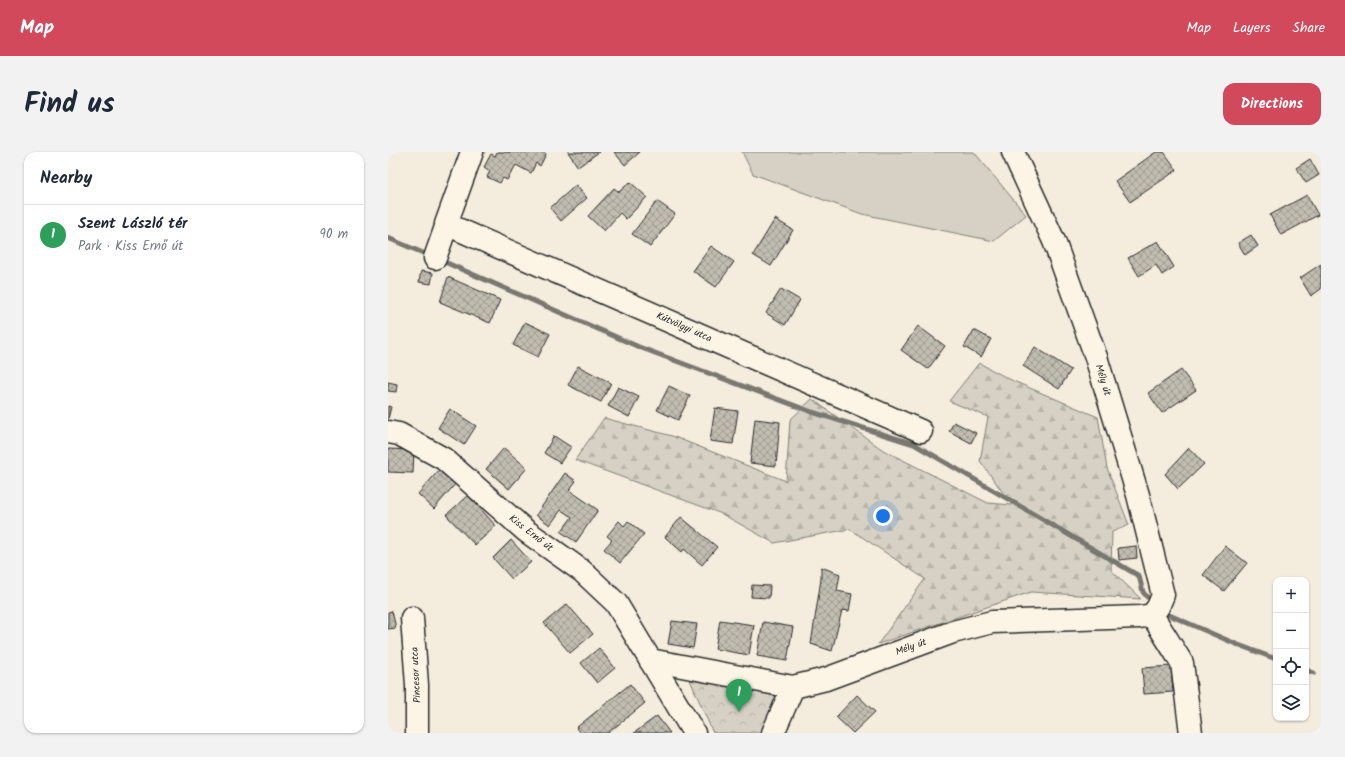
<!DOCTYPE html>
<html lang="en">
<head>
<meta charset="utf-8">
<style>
  body { margin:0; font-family:Kalam,sans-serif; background:#f2f2f3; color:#1f2937 }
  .controls { position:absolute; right:12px; bottom:12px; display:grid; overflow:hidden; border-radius:8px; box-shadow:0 1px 3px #0004 }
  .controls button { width:36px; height:36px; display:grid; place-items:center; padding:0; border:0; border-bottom:1px solid #e0e1e3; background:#fff; color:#1f2937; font:20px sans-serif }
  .you { position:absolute; left:495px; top:364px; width:14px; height:14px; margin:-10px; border:3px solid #fff; border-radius:50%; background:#1a73e8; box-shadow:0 0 0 6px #1a73e833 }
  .badge { display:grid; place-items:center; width:26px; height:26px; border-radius:50%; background:#d1495b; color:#fff; font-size:13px; font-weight:700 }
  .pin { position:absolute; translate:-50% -33px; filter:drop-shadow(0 1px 2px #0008) }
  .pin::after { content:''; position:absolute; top:21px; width:14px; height:12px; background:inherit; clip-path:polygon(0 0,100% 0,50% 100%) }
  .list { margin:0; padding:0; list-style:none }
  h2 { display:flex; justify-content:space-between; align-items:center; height:52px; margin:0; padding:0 16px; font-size:17px }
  h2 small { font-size:13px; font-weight:400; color:#747a83 }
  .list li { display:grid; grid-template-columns:26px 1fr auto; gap:12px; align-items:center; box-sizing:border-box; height:60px; padding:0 16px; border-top:1px solid #e0e1e3 }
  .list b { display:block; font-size:15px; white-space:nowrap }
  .list p { margin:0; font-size:13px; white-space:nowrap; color:#747a83 }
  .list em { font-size:13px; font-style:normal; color:#747a83 }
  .icon { flex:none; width:22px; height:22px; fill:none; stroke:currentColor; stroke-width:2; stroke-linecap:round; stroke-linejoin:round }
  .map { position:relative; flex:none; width:933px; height:581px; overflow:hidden; border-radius:12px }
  header { display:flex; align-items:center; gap:24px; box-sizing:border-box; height:56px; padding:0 20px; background:#d1495b; color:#fff }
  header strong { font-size:19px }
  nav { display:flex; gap:22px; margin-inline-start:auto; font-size:14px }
  .intro { display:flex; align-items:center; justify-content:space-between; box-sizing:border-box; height:96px; padding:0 24px }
  h1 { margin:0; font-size:28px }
  .button { padding:10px 18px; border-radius:12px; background:#d1495b; color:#fff; font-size:14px; font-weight:700 }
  main { display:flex; gap:24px; padding:0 24px }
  aside { flex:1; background:#fff; border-radius:12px; box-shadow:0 1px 3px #0004 }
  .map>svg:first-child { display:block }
  .forest { fill:url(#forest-firs); stroke:#807e78 }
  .park { fill:url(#park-crowns); stroke:#807e78 }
  .pitch { fill:#d6d1c4; stroke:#807e78 }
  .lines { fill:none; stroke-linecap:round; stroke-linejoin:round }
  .stream { stroke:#7a7771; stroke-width:5 }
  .building { fill:url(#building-cross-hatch); stroke:#2b2b2b }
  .minor-casing { stroke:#2b2b2b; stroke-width:25 }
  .minor { stroke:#fcf5e5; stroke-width:22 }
  .labels { text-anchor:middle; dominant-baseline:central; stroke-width:3.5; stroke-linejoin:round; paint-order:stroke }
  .street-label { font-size:10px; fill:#2b2b2b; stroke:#fcf5e5 }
</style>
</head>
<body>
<header>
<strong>Map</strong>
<nav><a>Map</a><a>Layers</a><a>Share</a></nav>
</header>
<div class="intro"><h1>Find us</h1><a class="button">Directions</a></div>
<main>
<aside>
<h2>Nearby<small></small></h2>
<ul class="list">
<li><span class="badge" style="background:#2e9e5b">1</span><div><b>Szent László tér</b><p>Park · Kiss Ernő út</p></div><em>90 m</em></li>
</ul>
</aside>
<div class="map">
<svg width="933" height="581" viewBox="0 0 933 581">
  <defs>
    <pattern id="forest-firs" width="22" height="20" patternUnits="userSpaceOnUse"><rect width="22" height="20" fill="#d6d1c4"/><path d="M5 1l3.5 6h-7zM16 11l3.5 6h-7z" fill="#b8b4a9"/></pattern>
    <pattern id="park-crowns" width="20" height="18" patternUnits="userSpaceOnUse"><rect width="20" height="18" fill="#d6d1c4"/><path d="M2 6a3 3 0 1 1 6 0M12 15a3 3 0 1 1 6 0" fill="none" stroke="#b8b4a9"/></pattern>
    <pattern id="building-cross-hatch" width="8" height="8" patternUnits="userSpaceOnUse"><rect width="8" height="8" fill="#c2bdb1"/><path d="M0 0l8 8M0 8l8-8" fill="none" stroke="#9e9a90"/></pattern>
  </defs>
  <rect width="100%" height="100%" fill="#f4edde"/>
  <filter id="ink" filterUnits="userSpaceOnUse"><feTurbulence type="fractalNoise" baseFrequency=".025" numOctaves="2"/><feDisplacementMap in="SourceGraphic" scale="8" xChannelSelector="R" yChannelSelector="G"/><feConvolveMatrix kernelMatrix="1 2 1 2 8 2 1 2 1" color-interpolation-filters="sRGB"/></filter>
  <g filter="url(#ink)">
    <path class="forest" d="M591 211 623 228 710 265 719 316 741 373 724 380 723 418 753 447 643 440 490 492 537 427 462 377 386 391 334 362 187 308 216 266 284 284 398 329 402 268 424 247 495 298 600 351 624 353 592 309 600 265 561 249Z"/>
    <path class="park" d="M302 528 388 541 384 581H325Z"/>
    <path class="pitch" d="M354 0H586L638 63 606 89 474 62 365 22Z"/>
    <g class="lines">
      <g class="stream">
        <path d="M0 86 42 104"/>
        <path d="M52 108 251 195 424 260 526 292 751 424 755 440 759 445"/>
        <path d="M779 462 848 492 888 507"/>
        <path d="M918 518 926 521"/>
      </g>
    </g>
    <g class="building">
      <path d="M109 0H155L158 2 152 14 148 11 143 21 128 13 119 28 115 26 112 31 99 25 102 19 96 15 103 2 107 4Z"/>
      <path d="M180 0H211L190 15Z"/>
      <path d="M226 0H252L237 13Z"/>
      <path d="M768 0H776L789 18 742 50 727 29Z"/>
      <path d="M922 7 931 23 918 31 908 16Z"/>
      <path d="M242 30 259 45 238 67 232 61 216 79 200 64 226 36 231 40Z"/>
      <path d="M188 33 199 46 173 69 162 56Z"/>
      <path d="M919 43 930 63 893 83 882 63Z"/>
      <path d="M269 49 287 62 262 95 244 82Z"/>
      <path d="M387 67 405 78 383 114 365 103Z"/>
      <path d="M863 83 870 94 857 103 850 91Z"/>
      <path d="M770 89 786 115 774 123 768 113 751 124 740 106Z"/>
      <path d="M323 94 346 110 328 135 305 119Z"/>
      <path d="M933 112V137L923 144 912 126Z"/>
      <path d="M33 119 45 121 43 132 31 130Z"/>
      <path d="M60 125 112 148 102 171 52 150Z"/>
      <path d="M393 137 412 148 397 173 378 161Z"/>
      <path d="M137 170 162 182 150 205 125 193Z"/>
      <path d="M530 174 557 194 540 217 513 198Z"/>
      <path d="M586 178 603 187 593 205 576 195Z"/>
      <path d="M647 195 683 218 671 237 635 214Z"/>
      <path d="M190 214 223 231 213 250 180 233Z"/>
      <path d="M793 218 808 238 774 261 760 241Z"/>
      <path d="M0 230 9 232 8 240 0 239Z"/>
      <path d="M281 234 302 244 290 268 269 258Z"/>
      <path d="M230 235 251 245 241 265 220 254Z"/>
      <path d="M0 254 3 255 0 267Z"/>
      <path d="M327 256 350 259 345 292 322 289Z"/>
      <path d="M62 257 88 274 76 293 50 276Z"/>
      <path d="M367 267 392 270 388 314 362 311Z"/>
      <path d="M566 270 588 281 583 291 561 279Z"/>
      <path d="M166 284 183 295 172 311 156 301Z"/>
      <path d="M116 296 139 316 121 337 98 317Z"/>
      <path d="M801 296 816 312 790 337 777 322Z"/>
      <path d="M0 297 26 298 25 321 0 320Z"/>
      <path d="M52 317 68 331 46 357 30 342Z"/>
      <path d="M177 321 188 329 181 338 210 358 188 390 173 380 184 365 173 358 162 373 148 363Z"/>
      <path d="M80 343 108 374 87 393 58 363Z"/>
      <path d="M293 365 329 395 314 413 296 397 294 400 277 385Z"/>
      <path d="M231 369 236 374 240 369 256 382 232 411 216 397 224 388 219 384Z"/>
      <path d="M123 388 143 410 124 427 105 406Z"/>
      <path d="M748 394 749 406 731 408 730 396Z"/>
      <path d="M837 394 859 411 836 439 815 423Z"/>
      <path d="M433 415 452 422 449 439 464 442 461 459 454 458 444 499 423 492 433 427Z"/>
      <path d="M364 433 382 434 381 446 363 445Z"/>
      <path d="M179 452 205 482 182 501 156 471Z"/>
      <path d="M4 459 8 476 0 477V460Z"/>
      <path d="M332 468 366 473 361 503 327 497Z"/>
      <path d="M284 469 309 472 305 496 280 492Z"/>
      <path d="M375 470 405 475 399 509 369 504Z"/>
      <path d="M211 496 227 516 209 531 193 511Z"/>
      <path d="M783 514 785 540 756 542 754 516Z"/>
      <path d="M242 532 257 551 220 581H192L188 576Z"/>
      <path d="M469 543 487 560 465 581 448 565Z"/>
      <path d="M269 564 282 581H246Z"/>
    </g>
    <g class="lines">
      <defs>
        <g id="minor">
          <path d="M84 0 58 72 533 279"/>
          <path d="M47 106 59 72"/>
          <path d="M0 280 11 282 56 307 138 379 194 419 228 451 306 581"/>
          <path d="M764 463 794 511 803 581"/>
          <path d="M24 466 29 533V581"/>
          <path d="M262 508 405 535 438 527 565 480 604 470 752 465 764 463 770 455 775 443 750 343 708 205 666 89 625 0"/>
          <path d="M385 581 405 535"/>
        </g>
      </defs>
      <use href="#minor" class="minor-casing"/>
      <use href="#minor" class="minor"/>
    </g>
  </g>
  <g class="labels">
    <g class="street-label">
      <text transform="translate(296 175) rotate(24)">Kútvölgyi utca</text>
      <text transform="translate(715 228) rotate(73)">Mély út</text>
      <text transform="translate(143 381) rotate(38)">Kiss Ernő út</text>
      <text transform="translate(523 495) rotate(-20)">Mély út</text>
      <text transform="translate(28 523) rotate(-93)">Pincesor utca</text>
    </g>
  </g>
</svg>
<div class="controls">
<button>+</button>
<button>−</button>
<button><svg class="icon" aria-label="locate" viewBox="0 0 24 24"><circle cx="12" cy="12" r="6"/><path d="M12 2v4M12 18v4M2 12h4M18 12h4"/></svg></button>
<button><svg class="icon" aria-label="layers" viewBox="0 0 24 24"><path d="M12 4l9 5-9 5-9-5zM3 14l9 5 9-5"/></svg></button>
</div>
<div class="you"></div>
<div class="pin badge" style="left:351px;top:560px;background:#2e9e5b">1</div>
</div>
</main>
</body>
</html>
